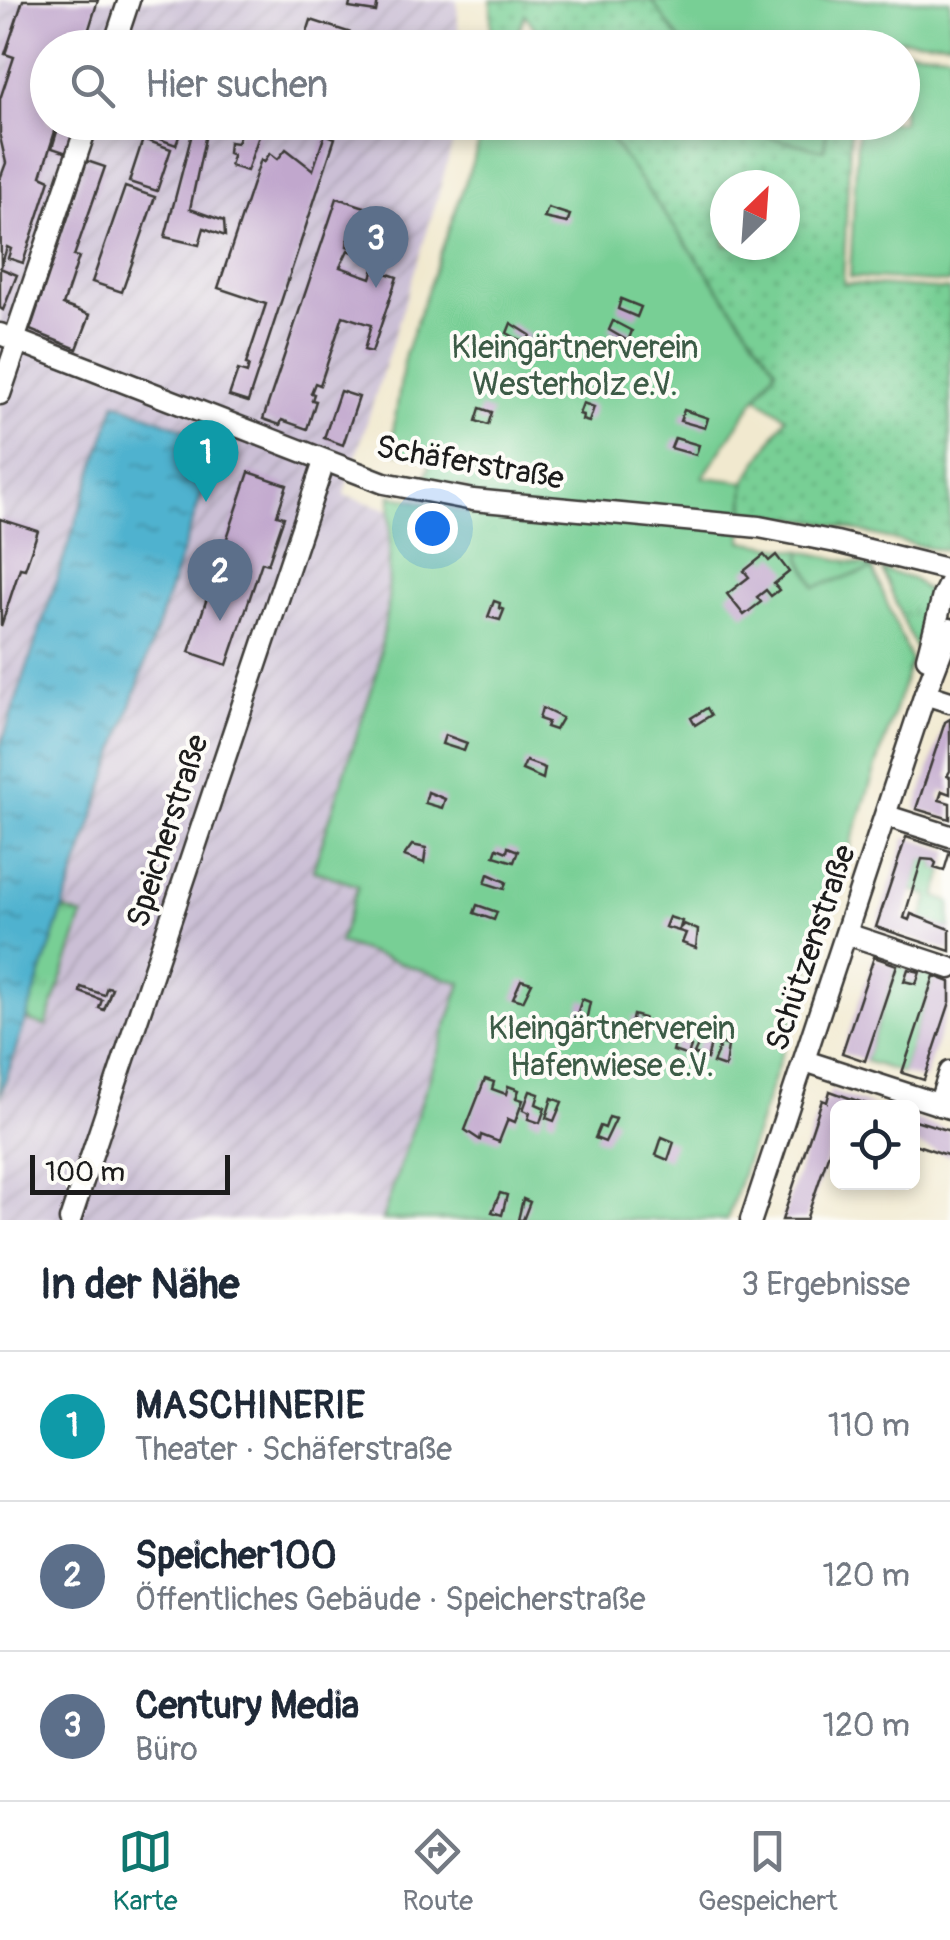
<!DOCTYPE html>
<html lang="de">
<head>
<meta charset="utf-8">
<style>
  body { margin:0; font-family:Pangolin,sans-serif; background:#f2f2f3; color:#1f2937 }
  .controls { position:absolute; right:30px; bottom:30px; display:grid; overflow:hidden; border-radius:15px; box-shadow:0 5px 15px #0003 }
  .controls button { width:90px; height:90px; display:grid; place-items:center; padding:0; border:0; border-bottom:2px solid #e0e1e3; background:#fff; color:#1f2937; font:50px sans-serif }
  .compass { position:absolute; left:710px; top:170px; width:90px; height:90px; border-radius:50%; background:#fff; box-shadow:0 5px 15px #0003; rotate:25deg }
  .scale { position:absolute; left:30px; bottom:25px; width:200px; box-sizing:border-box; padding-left:10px; border:5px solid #1c1c1c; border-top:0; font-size:28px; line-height:35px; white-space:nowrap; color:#1c1c1c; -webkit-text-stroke:8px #fdfcf7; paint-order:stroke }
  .you { position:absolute; left:432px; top:528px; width:35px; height:35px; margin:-25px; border:8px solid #fff; border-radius:50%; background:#1a73e8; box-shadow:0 0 0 15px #1a73e833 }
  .badge { display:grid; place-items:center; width:65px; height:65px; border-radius:50%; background:#0f766e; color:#fff; font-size:32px; font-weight:700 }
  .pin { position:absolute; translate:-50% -82px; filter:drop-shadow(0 2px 5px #0008) }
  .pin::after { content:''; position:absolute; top:52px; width:35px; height:30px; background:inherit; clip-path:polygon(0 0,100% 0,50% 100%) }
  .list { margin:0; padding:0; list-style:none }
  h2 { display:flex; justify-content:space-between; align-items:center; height:130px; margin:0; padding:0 40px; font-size:42px }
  h2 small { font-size:32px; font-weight:400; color:#747a83 }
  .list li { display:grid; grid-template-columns:65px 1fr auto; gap:30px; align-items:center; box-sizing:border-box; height:150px; padding:0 40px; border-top:2px solid #e0e1e3 }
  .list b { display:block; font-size:38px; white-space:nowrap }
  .list p { margin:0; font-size:32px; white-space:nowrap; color:#747a83 }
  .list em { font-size:32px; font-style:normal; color:#747a83 }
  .icon { flex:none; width:55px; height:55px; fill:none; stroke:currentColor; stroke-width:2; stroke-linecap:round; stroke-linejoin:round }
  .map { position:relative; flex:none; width:950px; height:1220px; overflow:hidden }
  .search { position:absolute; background:#fff; box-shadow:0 5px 15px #0003; left:30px; right:30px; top:30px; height:110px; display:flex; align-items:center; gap:25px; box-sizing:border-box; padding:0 35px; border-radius:55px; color:#747a83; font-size:38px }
  .sheet { height:580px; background:#fff }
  nav { display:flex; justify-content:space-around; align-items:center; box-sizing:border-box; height:140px; border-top:2px solid #e0e1e3; background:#fff; font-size:28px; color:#747a83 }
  nav a { display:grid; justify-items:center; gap:5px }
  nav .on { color:#0f766e }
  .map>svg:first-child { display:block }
  .industrial { fill:url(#industrial-furrows) }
  .grass { fill:url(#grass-tufts); stroke:#4a7658; stroke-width:2.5 }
  .park { fill:url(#park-dots); stroke:#4a7658; stroke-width:2.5; fill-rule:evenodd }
  .garden { fill:#78cf95; stroke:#4a7658; stroke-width:2.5 }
  .water { fill:url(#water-ripples); stroke:#366776; stroke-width:2.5 }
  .building { fill:#c1a7cd }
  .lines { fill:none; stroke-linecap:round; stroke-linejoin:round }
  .minor-casing { stroke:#3c3b37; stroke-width:25 }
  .minor { stroke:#fff; stroke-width:20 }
  .labels { text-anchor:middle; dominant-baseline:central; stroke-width:8; stroke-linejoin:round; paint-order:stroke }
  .park-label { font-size:32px; fill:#3c5b46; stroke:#fdfcf7 }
  .street-label { font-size:32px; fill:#1c1c1c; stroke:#fdfcf7 }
</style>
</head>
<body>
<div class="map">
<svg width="950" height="1220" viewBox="0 0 950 1220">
  <defs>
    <pattern id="industrial-furrows" width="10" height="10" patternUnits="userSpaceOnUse" patternTransform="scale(2.5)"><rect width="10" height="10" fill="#cbbfd5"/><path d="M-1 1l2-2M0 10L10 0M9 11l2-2" fill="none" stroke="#aea4b6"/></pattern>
    <pattern id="grass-tufts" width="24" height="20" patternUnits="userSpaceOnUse" patternTransform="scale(2.5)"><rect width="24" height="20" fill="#78cf95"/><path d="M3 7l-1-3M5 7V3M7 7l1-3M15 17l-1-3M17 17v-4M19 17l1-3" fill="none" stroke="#67b180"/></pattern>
    <pattern id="park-dots" width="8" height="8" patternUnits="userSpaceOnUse" patternTransform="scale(2.5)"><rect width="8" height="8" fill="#78cf95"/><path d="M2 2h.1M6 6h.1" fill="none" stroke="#67b180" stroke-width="1.8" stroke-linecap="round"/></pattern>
    <pattern id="water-ripples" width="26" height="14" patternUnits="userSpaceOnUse" patternTransform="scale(2.5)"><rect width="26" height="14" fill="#50b2cf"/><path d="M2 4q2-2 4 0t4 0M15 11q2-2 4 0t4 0" fill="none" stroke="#4290a7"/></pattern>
  </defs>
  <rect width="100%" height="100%" fill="#fdfcf7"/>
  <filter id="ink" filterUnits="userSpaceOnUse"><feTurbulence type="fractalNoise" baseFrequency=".01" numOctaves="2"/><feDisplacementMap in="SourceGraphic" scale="20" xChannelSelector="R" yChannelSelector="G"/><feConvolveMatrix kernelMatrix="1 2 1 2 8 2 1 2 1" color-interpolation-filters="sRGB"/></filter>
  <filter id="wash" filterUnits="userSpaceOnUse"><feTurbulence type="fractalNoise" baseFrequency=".0048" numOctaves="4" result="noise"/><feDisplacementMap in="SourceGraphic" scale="40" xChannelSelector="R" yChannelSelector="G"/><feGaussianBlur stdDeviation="2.25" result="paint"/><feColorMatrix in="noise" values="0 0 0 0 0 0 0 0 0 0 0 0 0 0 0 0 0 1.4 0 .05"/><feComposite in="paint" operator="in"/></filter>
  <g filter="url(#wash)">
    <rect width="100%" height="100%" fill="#f1e9cf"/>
    <path class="industrial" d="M0 0H457L459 47 48 48V122L455 123 453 142 435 206 344 495 390 510 388 602 377 673 314 871 358 885 339 943 461 983 382 1220H0Z"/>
    <g class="grass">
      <path d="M802 551 873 567V569L815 587 801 558Z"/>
      <path d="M882 570 913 579 928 592 916 650Z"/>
      <path d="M63 909 83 916 46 1026 31 1022 27 1016Z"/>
    </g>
    <g class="park">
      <path d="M491 0H651L685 47H547L525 14 513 47H491Z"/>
      <path d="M599 123H738L745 132 824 149 827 123H851L843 283 950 290V551L928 548 821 522 744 511 745 482 786 417 757 397 776 368ZM725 185H785V245H725Z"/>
    </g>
    <g class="garden">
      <path d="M651 0H950V42L841 37 839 47H685Z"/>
      <path d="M903 50 950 53V283L850 277 858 123 902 122Z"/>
      <path d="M486 123H599L776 368 703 477 745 482 742 541 802 551 801 558 815 587 873 569 911 661 727 1220H382L461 983 339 943 358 886 313 870 377 673 388 602 391 495 478 515 466 487 425 480 431 460 390 451 405 354Z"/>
      <path d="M738 123H827L824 150 745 132Z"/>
      <path d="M926 858 936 863 934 868 944 871 936 897 950 902V929L922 920 929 896 911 890 922 859Z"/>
      <path d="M897 965 908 969 905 981 916 984 920 972 934 976 902 1073 865 1061Z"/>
    </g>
    <path class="water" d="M116 402 219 443 0 1097V748Z"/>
    <g id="blocks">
      <g class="building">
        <path d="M23 0H98L83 48H48V122H58L41 176 50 180 23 263 8 258 11 249 7 247 1 267 0 179 6 163 0 137V99L14 57 5 54Z"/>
        <path d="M351 0H378L376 12 349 8Z"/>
        <path d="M311 20 367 38 364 48H302Z"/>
        <path d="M60 122H77L67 153 52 148Z"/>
        <path d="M111 122H184L176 145Z"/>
        <path d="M244 122H258L262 127 247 171 230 166 233 155 228 153 229 142 237 143Z"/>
        <path d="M194 126 207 129 190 209 224 221 225 236 204 228 199 245 165 237Z"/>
        <path d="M325 134 335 138 248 402 229 396 238 370 247 373 249 365 246 364 266 304 218 288 261 159 264 162 270 153 278 159 286 149 313 170Z"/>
        <path d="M143 139 171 149 157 191 129 182Z"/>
        <path d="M87 161 105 167 74 256 79 257 63 305 90 315 77 349 30 330Z"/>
        <path d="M125 187 155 197 122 292 92 282Z"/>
        <path d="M337 198 368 208 365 218 372 223 369 233 349 231 347 246 363 251 361 255 348 250 340 267 371 278 374 269 397 277 372 352 364 350 371 325 343 316 320 385 315 383 311 393 314 394 312 400 316 401 307 429 282 420 280 425 263 419Z"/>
        <path d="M548 208 570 215 567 223 544 218Z"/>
        <path d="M397 242 408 245 402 260 392 256Z"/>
        <path d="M0 268 17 275 3 310 0 308Z"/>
        <path d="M621 299 641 307 637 317 618 309Z"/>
        <path d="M613 321 632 331 628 341 609 330Z"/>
        <path d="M511 323 530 335 527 344 507 333Z"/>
        <path d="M340 391 359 397 343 445 324 438Z"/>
        <path d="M583 403 594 407 589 422 582 420 583 415 579 414Z"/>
        <path d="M480 408 492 412 488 425 476 421Z"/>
        <path d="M684 410 708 418 705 428 680 421Z"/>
        <path d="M675 438 699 445 696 455 671 448Z"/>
        <path d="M249 472 287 485 277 515 284 517 268 564 262 562 227 665 189 652Z"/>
        <path d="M0 519 38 531 25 569 20 568 1 626Z"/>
        <path d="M764 555 769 561 776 555 789 572 774 584 779 590 771 596 766 590 757 597 761 602 744 615 727 594 749 577 744 571Z"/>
        <path d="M494 601 500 603 499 608 504 610 500 620 488 617Z"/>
        <path d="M542 708 562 718 555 730 546 727 548 722 539 719Z"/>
        <path d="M707 708 711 715 695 725 691 718Z"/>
        <path d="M950 719V771L947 776 950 777V794L942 791 939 800 950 803V819L916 809 945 722Z"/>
        <path d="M445 735 467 743 464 751 442 744Z"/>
        <path d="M526 761 545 768 543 779 522 770Z"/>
        <path d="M428 792 445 799 442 808 425 803Z"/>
        <path d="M906 837 950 851 944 871 934 868 936 863 933 860 922 859 904 918 909 920 911 914 950 929V951L876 927Z"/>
        <path d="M412 845 426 848 424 863 404 856Z"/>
        <path d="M508 847 518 851 514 862 494 856 497 848 507 852Z"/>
        <path d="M488 874 506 882 504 889 485 883Z"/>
        <path d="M477 905 497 912 494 920 474 913Z"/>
        <path d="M669 917 682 921 680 928 684 924 698 930 696 948 682 943 686 933 665 927Z"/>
        <path d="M874 957 897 965 865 1061 842 1053Z"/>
        <path d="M908 969 920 972 916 984 904 981Z"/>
        <path d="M934 976 950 982V1002L924 1080 902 1073Z"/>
        <path d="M521 980 532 983 523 1001 513 998Z"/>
        <path d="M81 987 104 995 107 987 112 988 104 1010 99 1008 102 1000 80 992Z"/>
        <path d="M582 999 590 1002 586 1021 576 1017Z"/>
        <path d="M633 1015 644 1018 636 1036 629 1034Z"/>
        <path d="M679 1029 689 1032 685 1044 691 1047 688 1056 673 1051Z"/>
        <path d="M702 1037 712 1040 707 1059 694 1054Z"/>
        <path d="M721 1043 728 1046 725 1067 713 1063Z"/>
        <path d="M485 1079 494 1082 492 1089 506 1094 508 1086 519 1090 516 1098 523 1100 515 1122 508 1119 499 1142 481 1135 480 1140 465 1130Z"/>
        <path d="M530 1091 539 1094 536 1104 545 1108 540 1123 528 1119 530 1113 523 1110Z"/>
        <path d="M830 1091 877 1108H838V1126L806 1220H782L822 1100 827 1102Z"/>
        <path d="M552 1098 562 1102 554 1121 546 1118Z"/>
        <path d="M609 1117 616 1119 605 1142 595 1138 600 1126 605 1128Z"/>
        <path d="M912 1119 950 1131V1156L914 1144Z"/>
        <path d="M662 1137 674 1142 668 1160 656 1155Z"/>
        <path d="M500 1193 507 1195 502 1215 492 1212Z"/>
        <path d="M523 1199 530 1202 523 1220H518Z"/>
      </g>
    </g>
  </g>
  <g filter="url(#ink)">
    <use href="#blocks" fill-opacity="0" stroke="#3c3b37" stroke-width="2.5"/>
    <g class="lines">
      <defs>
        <g id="minor">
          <path d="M113 48 129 0"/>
          <path d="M0 334 384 483 473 500 759 527 836 542 950 570"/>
          <path d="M14 340 88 122"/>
          <path d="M0 394 18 341"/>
          <path d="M927 658 943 596 950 582"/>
          <path d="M925 694 950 702"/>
          <path d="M887 816 950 836"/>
          <path d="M847 934 950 968"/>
          <path d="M805 1061 950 1108"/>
          <path d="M939 1105 950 1072"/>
          <path d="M70 1220 324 462"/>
          <path d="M751 1220 925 694 950 629"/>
        </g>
      </defs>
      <use href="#minor" class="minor-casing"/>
      <use href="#minor" class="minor"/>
    </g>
  </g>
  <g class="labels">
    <g class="park-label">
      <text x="575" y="348">Kleingärtnerverein<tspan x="575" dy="37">Westerholz e.V.</tspan></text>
      <text x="612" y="1029">Kleingärtnerverein<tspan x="612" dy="37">Hafenwiese e.V.</tspan></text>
    </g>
    <g class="street-label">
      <text transform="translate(470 463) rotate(10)">Schäferstraße</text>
      <text transform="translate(168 831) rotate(-72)">Speicherstraße</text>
      <text transform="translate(811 948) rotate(-71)">Schützenstraße</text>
    </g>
  </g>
</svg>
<div class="controls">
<button><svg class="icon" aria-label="locate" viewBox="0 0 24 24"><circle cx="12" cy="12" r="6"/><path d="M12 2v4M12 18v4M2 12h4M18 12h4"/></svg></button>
</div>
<svg class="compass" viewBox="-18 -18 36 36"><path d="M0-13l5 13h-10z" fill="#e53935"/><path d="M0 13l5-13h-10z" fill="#747a83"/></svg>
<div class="scale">100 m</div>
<div class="you"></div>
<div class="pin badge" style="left:206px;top:502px;background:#0f9aa8">1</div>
<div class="pin badge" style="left:220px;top:621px;background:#5c6f8a">2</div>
<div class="pin badge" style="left:376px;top:288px;background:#5c6f8a">3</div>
<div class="search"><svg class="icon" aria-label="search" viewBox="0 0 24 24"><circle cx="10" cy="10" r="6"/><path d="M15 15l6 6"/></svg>Hier suchen</div>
</div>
<section class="sheet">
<h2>In der Nähe<small>3 Ergebnisse</small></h2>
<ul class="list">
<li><span class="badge" style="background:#0f9aa8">1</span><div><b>MASCHINERIE</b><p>Theater · Schäferstraße</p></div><em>110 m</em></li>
<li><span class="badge" style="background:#5c6f8a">2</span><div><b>Speicher100</b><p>Öffentliches Gebäude · Speicherstraße</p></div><em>120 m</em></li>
<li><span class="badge" style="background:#5c6f8a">3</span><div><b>Century Media</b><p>Büro</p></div><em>120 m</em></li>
</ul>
</section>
<nav>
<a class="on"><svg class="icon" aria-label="map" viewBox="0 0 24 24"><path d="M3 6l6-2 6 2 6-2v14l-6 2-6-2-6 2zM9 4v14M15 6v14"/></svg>Karte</a>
<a><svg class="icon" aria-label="directions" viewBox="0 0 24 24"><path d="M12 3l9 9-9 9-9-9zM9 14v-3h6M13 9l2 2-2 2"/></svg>Route</a>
<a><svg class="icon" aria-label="saved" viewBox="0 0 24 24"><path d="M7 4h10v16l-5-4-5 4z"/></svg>Gespeichert</a>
</nav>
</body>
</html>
